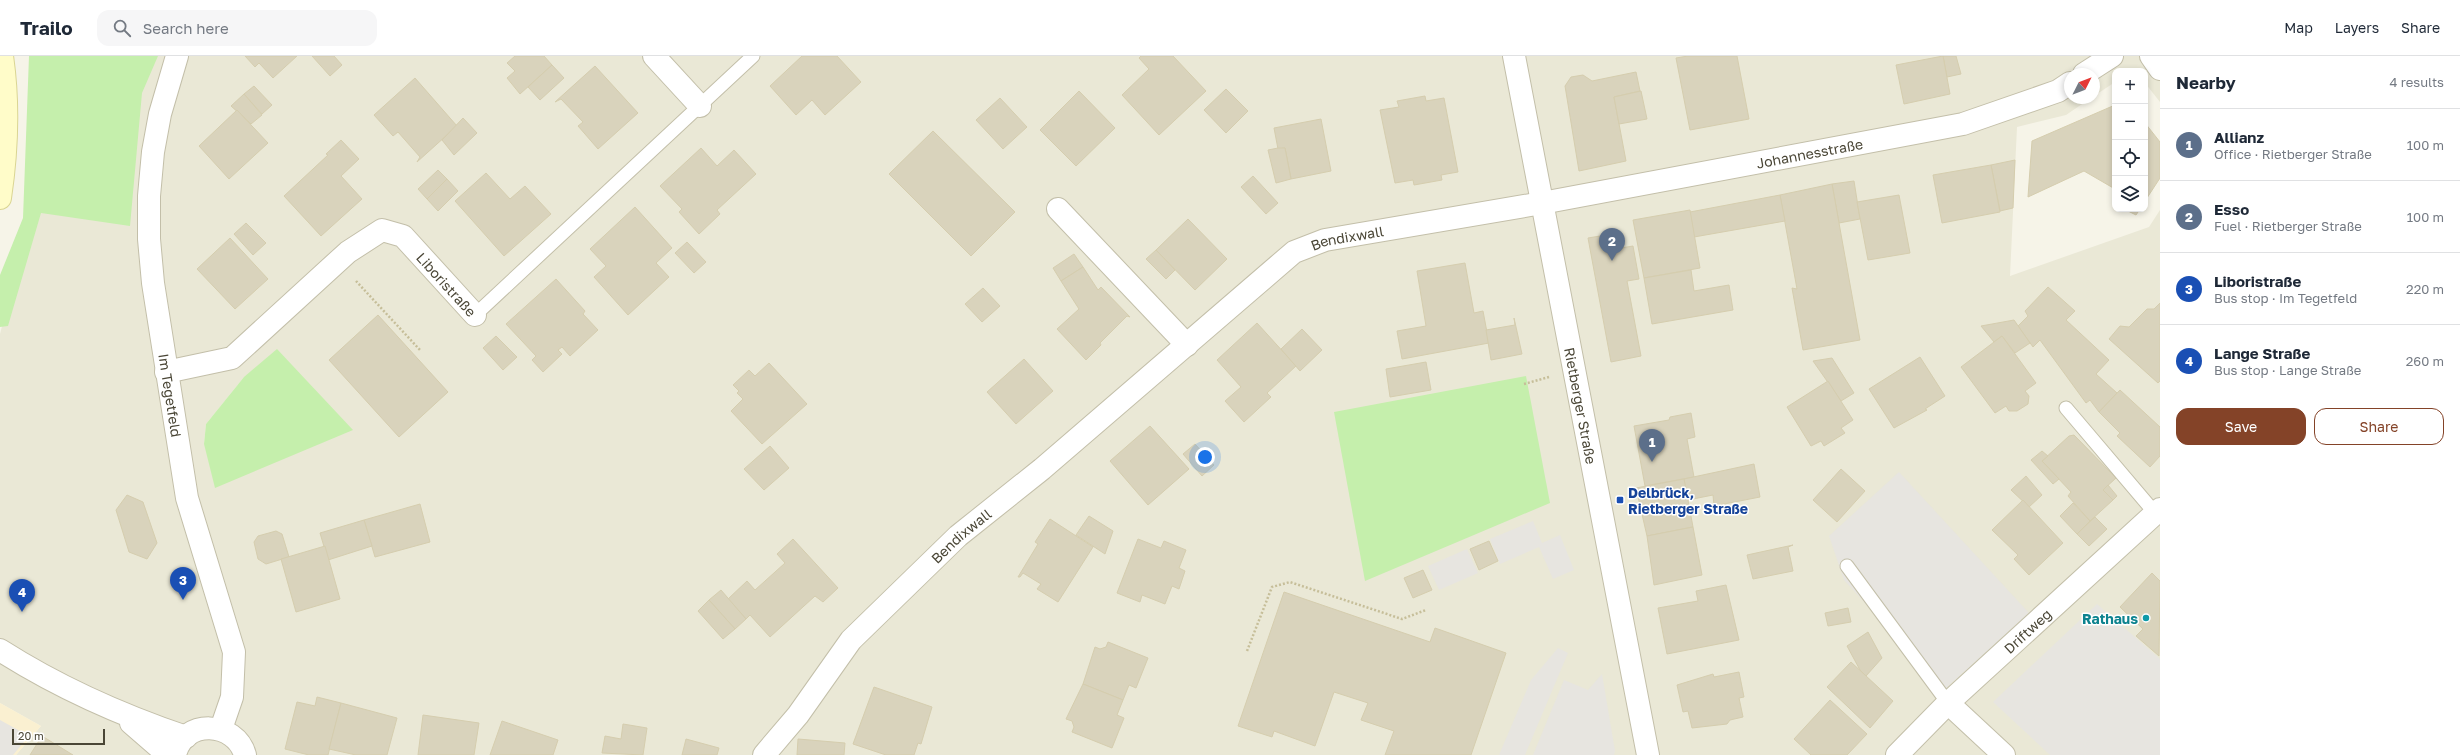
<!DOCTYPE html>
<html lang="en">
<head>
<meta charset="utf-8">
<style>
  body { margin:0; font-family:"Golos Text",sans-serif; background:#f6f6f7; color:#1f2937 }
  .controls { position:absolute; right:12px; top:12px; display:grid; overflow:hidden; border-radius:8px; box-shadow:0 2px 6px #0003 }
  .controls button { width:36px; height:36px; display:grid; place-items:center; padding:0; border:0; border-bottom:1px solid #e0e1e3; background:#fff; color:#1f2937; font:20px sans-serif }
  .compass { position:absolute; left:2064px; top:12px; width:36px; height:36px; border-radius:50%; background:#fff; box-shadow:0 2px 6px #0003; rotate:48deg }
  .scale { position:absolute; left:12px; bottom:10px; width:93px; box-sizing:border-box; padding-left:4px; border:2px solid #4a4636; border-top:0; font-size:11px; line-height:14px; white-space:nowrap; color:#4a4636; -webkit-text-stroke:3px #fff; paint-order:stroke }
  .you { position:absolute; left:1205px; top:401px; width:14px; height:14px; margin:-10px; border:3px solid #fff; border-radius:50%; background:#1a73e8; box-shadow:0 0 0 6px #1a73e833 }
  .badge { display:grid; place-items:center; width:26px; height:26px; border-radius:50%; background:#844328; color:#fff; font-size:13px; font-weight:700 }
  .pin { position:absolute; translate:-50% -33px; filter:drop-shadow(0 1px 2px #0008) }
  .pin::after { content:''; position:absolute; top:21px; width:14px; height:12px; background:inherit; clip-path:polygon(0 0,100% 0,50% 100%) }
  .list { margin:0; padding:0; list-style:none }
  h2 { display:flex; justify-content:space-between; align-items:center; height:52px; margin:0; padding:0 16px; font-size:17px }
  h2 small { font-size:13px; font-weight:400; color:#747a83 }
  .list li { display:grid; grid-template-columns:26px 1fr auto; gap:12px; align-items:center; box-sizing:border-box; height:72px; padding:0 16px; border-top:1px solid #e0e1e3 }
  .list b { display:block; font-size:15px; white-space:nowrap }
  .list p { margin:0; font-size:13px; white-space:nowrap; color:#747a83 }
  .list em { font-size:13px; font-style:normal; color:#747a83 }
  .actions { display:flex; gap:8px; padding:12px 16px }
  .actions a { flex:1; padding:9px 0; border:1px solid #844328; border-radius:12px; text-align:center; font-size:14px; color:#844328 }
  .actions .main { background:#844328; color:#fff }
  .icon { flex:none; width:22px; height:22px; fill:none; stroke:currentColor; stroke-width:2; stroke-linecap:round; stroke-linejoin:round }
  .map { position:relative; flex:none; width:2160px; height:699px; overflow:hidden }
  header { display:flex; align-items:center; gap:24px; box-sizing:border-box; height:56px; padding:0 20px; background:#fff; border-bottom:1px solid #e0e1e3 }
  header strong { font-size:19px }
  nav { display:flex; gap:22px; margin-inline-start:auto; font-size:14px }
  .search { width:280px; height:36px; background:#f6f6f7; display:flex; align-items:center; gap:10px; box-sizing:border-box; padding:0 14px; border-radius:12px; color:#747a83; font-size:15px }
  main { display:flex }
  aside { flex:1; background:#fff }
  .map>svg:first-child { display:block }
  .residential { fill:#eae8d6; fill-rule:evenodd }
  .commercial { fill:#faf0d1 }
  .green { fill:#c5efac }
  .parking { fill:#e7e5e0 }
  .building { fill:#d9d3bc; stroke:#d5cdae }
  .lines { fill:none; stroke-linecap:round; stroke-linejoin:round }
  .lane-casing { stroke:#c3bfa9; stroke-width:15 }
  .street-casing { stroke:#c3bfa9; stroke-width:24 }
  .secondary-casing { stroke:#dad593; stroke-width:24 }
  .path { stroke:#c6be99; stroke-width:2.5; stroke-dasharray:2 2; stroke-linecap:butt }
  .lane { stroke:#fff; stroke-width:13 }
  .street { stroke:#fff; stroke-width:22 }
  .secondary { stroke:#fffcc9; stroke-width:22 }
  .transit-dot { fill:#1a4fb4; stroke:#fff; stroke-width:1.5 }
  .culture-dot { fill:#0f9aa8; stroke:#fff; stroke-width:1.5 }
  .labels { text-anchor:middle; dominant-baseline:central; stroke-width:3; stroke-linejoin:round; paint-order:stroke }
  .street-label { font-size:14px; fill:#4a4636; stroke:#fff }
  .transit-label { font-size:14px; font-weight:bold; fill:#164399; stroke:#fff; text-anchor:start }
  .culture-label { font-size:14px; font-weight:bold; fill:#0d838f; stroke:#fff; text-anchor:end }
</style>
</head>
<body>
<header>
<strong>Trailo</strong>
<div class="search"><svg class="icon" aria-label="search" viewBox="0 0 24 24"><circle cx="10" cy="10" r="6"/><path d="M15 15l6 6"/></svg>Search here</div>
<nav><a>Map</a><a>Layers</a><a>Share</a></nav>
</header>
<main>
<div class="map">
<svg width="2160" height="699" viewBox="0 0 2160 699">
  <rect width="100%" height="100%" fill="#f6f4e8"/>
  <path class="residential" d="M35 0H2160V46L2145 27V15H2115V26L2094 40V18H2070V42H2091L2066 59 2017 71 2010 220 2149 171 2160 154V699H16L41 670 0 647V278L30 162ZM244 321 204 388 206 368Z"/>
  <path class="commercial" d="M0 647 41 670 16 699H0Z"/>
  <g class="green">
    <path d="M29 0H158L142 37 130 170 41 157 8 270 0 271V219L23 162Z"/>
    <path d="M277 293 353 374 215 432 204 388 206 368 244 321Z"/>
    <path d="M1526 320 1550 447 1365 525 1334 356Z"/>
  </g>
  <g class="parking">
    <path d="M1899 416 2029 557 1944 634 1844 524 1829 480Z"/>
    <path d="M1533 465 1542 487 1560 479 1574 514 1553 523 1539 491 1500 508 1490 483Z"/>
    <path d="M1467 493 1478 517 1439 534 1428 510Z"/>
    <path d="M2097 548 2160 603V699H2050L1993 646Z"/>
    <path d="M1558 592 1568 597 1525 699H1499L1531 624Z"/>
    <path d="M1602 618 1615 695 1614 699H1533L1564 624 1588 634Z"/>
    <path d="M0 664 29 680 13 699H0Z"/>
  </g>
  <g class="building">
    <path d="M245 0H297L273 22 259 7 255 11Z"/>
    <path d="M312 0H334L342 9 330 20Z"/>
    <path d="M515 0H544L552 9 520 38 507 22 515 15 507 7Z"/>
    <path d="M802 0H837L861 26 825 59 812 44 796 59 770 30Z"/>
    <path d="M1141 0H1173L1206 35 1159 79 1122 39 1149 13 1139 2Z"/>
    <path d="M1688 0H1737L1749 63 1690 74 1676 2Z"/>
    <path d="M1943 0H1956L1961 18 1947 21Z"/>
    <path d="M1943 0 1950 38 1904 48 1896 9Z"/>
    <path d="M552 9 564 22 540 44 528 31Z"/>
    <path d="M595 10 638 57 598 93 578 70 583 66 561 43 555 46Z"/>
    <path d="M1636 16 1640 35 1614 41 1626 105 1579 115 1565 30 1571 21 1583 19 1592 25Z"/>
    <path d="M415 22 457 70 417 106 420 101 398 76 393 80 374 59Z"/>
    <path d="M254 30 272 49 262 58 244 38Z"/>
    <path d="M1226 33 1248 55 1226 77 1204 54Z"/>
    <path d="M1079 35 1115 72 1076 110 1040 74Z"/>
    <path d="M1641 35 1647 63 1619 68 1614 41Z"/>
    <path d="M244 38 262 59 251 68 231 50Z"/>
    <path d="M1425 40 1426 45 1444 42 1458 116 1441 119 1442 124 1414 129 1413 124 1395 127 1380 54 1399 51 1397 45Z"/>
    <path d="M1000 42 1027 71 1003 93 976 64Z"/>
    <path d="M2115 49V133L2084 115 2028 141 2032 85Z"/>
    <path d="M237 54 268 87 229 123 199 90Z"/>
    <path d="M463 62 477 77 454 99 442 84Z"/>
    <path d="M1321 63 1331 115 1291 123 1285 92 1278 93 1274 72Z"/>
    <path d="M2145 67 2160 86V122L2145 145Z"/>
    <path d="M933 75 1015 156 971 200 889 118Z"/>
    <path d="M341 84 359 103 341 120 362 143 321 180 284 140 328 99 326 98Z"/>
    <path d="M701 92 717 110 734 94 756 118 717 154 720 158 699 178 679 156 682 153 660 130Z"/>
    <path d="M1278 92H1285L1291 123 1276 127 1268 94Z"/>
    <path d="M2015 104 2013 152 2000 155 1991 109Z"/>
    <path d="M1991 109 2000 156 1942 167 1933 119Z"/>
    <path d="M438 114 447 123 427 143 418 133Z"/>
    <path d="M486 117 510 143 525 130 551 158 504 200 455 145Z"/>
    <path d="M1253 120 1278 147 1266 158 1241 131Z"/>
    <path d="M447 123 458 135 438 155 427 143Z"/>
    <path d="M1854 125 1860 163 1839 167 1832 128Z"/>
    <path d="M1832 128 1860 284 1803 294 1792 232 1797 233 1780 139Z"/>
    <path d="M1780 139 1785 165 1694 181 1690 156Z"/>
    <path d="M1899 139 1910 197 1868 204 1857 146Z"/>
    <path d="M635 151 672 192 656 207 669 221 628 259 594 221 606 210 590 193Z"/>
    <path d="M2124 153H2140L2136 159Z"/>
    <path d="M1690 154 1700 212 1644 222 1633 164Z"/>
    <path d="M1188 163 1227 203 1195 234 1156 194Z"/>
    <path d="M246 167 266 187 253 199 234 178Z"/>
    <path d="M1618 177 1621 192 1633 190 1639 223 1627 225 1641 300 1611 306 1588 182Z"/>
    <path d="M230 182 268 223 235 253 197 213Z"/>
    <path d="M687 186 706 206 694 217 675 197Z"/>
    <path d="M1156 194 1175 214 1166 223 1146 203Z"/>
    <path d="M1074 198 1083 211 1061 225 1053 212Z"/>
    <path d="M1465 207 1474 257 1483 255 1489 287 1402 303 1397 275 1426 270 1417 215Z"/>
    <path d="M1083 211 1098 234 1101 231 1130 261 1127 260 1100 287 1101 289 1086 304 1057 273 1079 253 1061 225Z"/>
    <path d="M1691 214 1694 235 1729 229 1733 254 1652 268 1644 222Z"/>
    <path d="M556 223 585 255 583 258 598 274 570 300 562 291 558 294 562 298 543 316 532 304 536 300 506 268Z"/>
    <path d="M2048 231 2075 255 2066 264 2109 304 2096 318 2117 337 2099 356 2090 344 2086 347 2040 284 2033 291 2018 270 2028 260 2025 255Z"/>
    <path d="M983 232 1000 250 982 266 965 248Z"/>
    <path d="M2160 247V325L2158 327 2109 283 2120 270 2129 271 2147 253H2154Z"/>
    <path d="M378 259 448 336 399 381 329 304Z"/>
    <path d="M1514 262 1522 298 1491 304 1486 274 1515 269Z"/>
    <path d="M2014 264 2030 287 2015 297 2002 280 1994 286 1981 270Z"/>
    <path d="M1257 267 1296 310 1267 337 1271 341 1244 366 1225 345 1241 331 1217 304Z"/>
    <path d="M1302 273 1322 294 1300 315 1281 293Z"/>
    <path d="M496 280 517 301 503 314 483 292Z"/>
    <path d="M2002 280 2036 327 2025 335 2029 340 2028 348 2017 355H2009L2006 350 1995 357 1961 311Z"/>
    <path d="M1920 301 1945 340 1925 353 1927 354 1894 372 1869 333Z"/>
    <path d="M1832 302 1854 337 1841 345 1813 305Z"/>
    <path d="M1024 303 1053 335 1016 368 987 336Z"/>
    <path d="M1426 306 1431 334 1390 341 1386 313Z"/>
    <path d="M769 307 807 348 762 388 731 355 743 343 737 337 739 335 733 329 749 314 755 320Z"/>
    <path d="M1828 325 1853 364 1841 372 1845 377 1824 390 1821 385 1811 390 1787 351Z"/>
    <path d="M2120 334 2160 371V400L2150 411 2117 380 2120 377 2099 356Z"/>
    <path d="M1691 357 1695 381 1687 383 1694 421 1645 430 1634 370 1669 364 1670 361Z"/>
    <path d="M1150 370 1189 413 1148 449 1110 405Z"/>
    <path d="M2074 379 2116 422 2103 434 2113 444 2090 465 2068 440 2071 436 2042 405 2069 380Z"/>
    <path d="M1195 388 1214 409 1202 420 1183 398Z"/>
    <path d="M770 390 789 412 764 434 744 413Z"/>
    <path d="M2042 395 2048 400 2042 405 2059 423 2053 428 2031 404Z"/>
    <path d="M1754 408 1760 441 1714 450 1713 439 1688 444 1684 423Z"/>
    <path d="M1841 413 1865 435 1837 466 1813 444Z"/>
    <path d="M2026 420 2042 439 2029 451 2011 434Z"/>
    <path d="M1684 423 1693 471 1647 480 1636 432Z"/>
    <path d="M2108 429 2117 440 2113 444 2103 434Z"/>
    <path d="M127 439 143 446 157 487 147 503 129 496 116 454Z"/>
    <path d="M2023 444 2063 487 2029 519 2014 503 2018 499 1992 474Z"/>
    <path d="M2073 447 2090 465 2077 478 2060 460Z"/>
    <path d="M420 448 430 486 375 501 364 464Z"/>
    <path d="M1089 460 1113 475 1105 498 1076 479Z"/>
    <path d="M2095 461 2107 473 2089 490 2077 478Z"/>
    <path d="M1050 463 1093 491 1058 546 1037 533 1041 528 1023 517 1020 521H1018L1038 488 1035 486Z"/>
    <path d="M364 464 372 490 328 504 320 477Z"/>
    <path d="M1693 471 1702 519 1654 529 1647 480Z"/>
    <path d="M276 475 282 478 289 501 266 508 258 503 254 486 258 480Z"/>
    <path d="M793 483 838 532 823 546 815 540 770 581 750 559 746 563 728 543 747 525 755 534 785 507 777 498Z"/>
    <path d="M1138 483 1161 492 1164 485 1186 494 1179 512 1185 515 1179 533 1172 530 1165 548 1142 539 1140 546 1117 537Z"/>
    <path d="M1489 485 1498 505 1479 514 1470 493Z"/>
    <path d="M1793 489 1788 491 1793 515 1753 523 1747 499Z"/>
    <path d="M325 490 340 543 296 556 281 503Z"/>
    <path d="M1423 514 1432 534 1413 542 1404 522Z"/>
    <path d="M2152 517 2160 525 2159 600 2136 580 2143 573 2120 551Z"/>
    <path d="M1726 529 1739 584 1667 598 1658 552 1698 545 1696 535Z"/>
    <path d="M721 534 746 563 735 573 709 544Z"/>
    <path d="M1284 536 1430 586 1435 572 1506 597 1471 699H1385L1394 675 1361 664 1368 647 1334 636 1315 690 1274 675 1272 681 1238 670Z"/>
    <path d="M709 544 735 573 723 583 698 555Z"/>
    <path d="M1848 552 1851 566 1828 570 1825 557Z"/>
    <path d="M1868 576 1882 602 1866 620 1860 614 1847 590Z"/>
    <path d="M1108 586 1148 602 1136 632 1129 629 1123 644 1083 628 1095 591 1100 593 1106 591Z"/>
    <path d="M1851 606 1893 645 1870 672 1827 631Z"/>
    <path d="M1739 616 1744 641 1739 642 1743 661 1730 664 1727 668 1692 672 1688 655 1683 656 1677 629 1713 618 1714 621Z"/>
    <path d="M1083 628 1123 644 1117 659 1124 662 1112 692 1072 676 1074 671 1072 665 1066 663Z"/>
    <path d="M874 631 932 651 921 688 918 687 914 699H886L853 688Z"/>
    <path d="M317 641 341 647 328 699H309L285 693 297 646 315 650Z"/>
    <path d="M1830 644 1867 678 1847 699H1811L1794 683Z"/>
    <path d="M341 647 397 662 387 699H356L329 693Z"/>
    <path d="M423 659 479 667 474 699H418Z"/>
    <path d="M502 665 558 684 553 699H490Z"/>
    <path d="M623 668 647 672 643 699 602 697 605 680 621 683Z"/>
    <path d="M42 680 73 699H30Z"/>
    <path d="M686 683 719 692 717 699H682Z"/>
    <path d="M798 683 845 687 844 699H797Z"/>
  </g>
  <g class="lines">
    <defs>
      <g id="lane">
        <path d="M475 259 753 0"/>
        <path d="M2066 352 2155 457"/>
        <path d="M1847 510 1948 647"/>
      </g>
      <g id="street">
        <path id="s1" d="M177 0 160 58 153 96 149 140V183L153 227 187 442 234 596 232 641 221 673"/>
        <path d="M654 0 700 50"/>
        <path id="s2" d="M1514 0 1648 699"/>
        <path d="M2151 0 2160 13"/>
        <path d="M2084 18 2112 0"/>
        <path d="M1058 153 1187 289"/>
        <path id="s3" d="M166 316 232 302 348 196 382 174 403 180 475 259"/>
        <path d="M0 594C58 631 121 659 186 681"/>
        <path d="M1948 647 2004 699"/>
        <path d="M131 667 168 699"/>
        <path d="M175 699C183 662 236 665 245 699"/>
        <path id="s4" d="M764 699 798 659 851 584 958 480 1042 413 1294 196 1325 184 1542 147 1963 68 2058 35 2070 27"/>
        <path id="s5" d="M1897 699 1948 647 2160 453"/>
      </g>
      <path id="secondary" d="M0 142C7 95 9 48 2 0"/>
    </defs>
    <use href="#lane" class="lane-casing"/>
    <use href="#street" class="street-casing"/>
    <use href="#secondary" class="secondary-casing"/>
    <g class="path">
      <path d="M356 225 420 294"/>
      <path d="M1524 328 1549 321"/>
      <path d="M1247 595 1272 531 1290 526 1402 563 1426 554"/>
    </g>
    <use href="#lane" class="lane"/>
    <use href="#street" class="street"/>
    <use href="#secondary" class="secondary"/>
  </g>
  <rect class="transit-dot" x="1616" y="440" width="8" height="8" rx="2"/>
  <circle class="culture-dot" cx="2146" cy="562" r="4"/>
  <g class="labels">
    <g class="street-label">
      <text stroke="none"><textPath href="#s4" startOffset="1259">Johannesstraße</textPath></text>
      <text stroke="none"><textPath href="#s4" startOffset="789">Bendixwall</textPath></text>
      <text stroke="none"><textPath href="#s3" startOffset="352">Liboristraße</textPath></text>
      <text stroke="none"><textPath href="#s1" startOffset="344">Im Tegetfeld</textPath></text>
      <text stroke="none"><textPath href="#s2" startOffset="356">Rietberger Straße</textPath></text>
      <text stroke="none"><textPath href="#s4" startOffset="296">Bendixwall</textPath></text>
      <text stroke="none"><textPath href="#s5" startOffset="180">Driftweg</textPath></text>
    </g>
    <g class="transit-label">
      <text x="1628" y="436">Delbrück,<tspan x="1628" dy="16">Rietberger Straße</tspan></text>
    </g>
    <g class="culture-label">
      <text x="2138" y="562">Rathaus</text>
    </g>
  </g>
</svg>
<div class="controls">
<button>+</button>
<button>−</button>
<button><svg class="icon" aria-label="locate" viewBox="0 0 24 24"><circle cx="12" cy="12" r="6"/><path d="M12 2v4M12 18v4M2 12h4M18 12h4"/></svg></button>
<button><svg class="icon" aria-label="layers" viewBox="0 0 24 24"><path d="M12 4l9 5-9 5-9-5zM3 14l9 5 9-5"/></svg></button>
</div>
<svg class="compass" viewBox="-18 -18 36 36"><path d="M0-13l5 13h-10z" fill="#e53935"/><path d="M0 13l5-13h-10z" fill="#747a83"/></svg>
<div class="scale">20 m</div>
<div class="you"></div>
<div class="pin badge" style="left:1652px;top:406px;background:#5c6f8a">1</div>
<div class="pin badge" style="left:1612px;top:205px;background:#5c6f8a">2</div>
<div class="pin badge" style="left:183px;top:544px;background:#1a4fb4">3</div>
<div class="pin badge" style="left:22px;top:556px;background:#1a4fb4">4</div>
</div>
<aside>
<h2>Nearby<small>4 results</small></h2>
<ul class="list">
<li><span class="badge" style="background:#5c6f8a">1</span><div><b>Allianz</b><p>Office · Rietberger Straße</p></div><em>100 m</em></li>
<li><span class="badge" style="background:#5c6f8a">2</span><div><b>Esso</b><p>Fuel · Rietberger Straße</p></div><em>100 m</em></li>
<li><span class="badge" style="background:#1a4fb4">3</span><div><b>Liboristraße</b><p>Bus stop · Im Tegetfeld</p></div><em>220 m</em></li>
<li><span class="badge" style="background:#1a4fb4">4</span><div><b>Lange Straße</b><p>Bus stop · Lange Straße</p></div><em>260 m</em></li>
</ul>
<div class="actions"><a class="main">Save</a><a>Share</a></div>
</aside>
</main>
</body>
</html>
